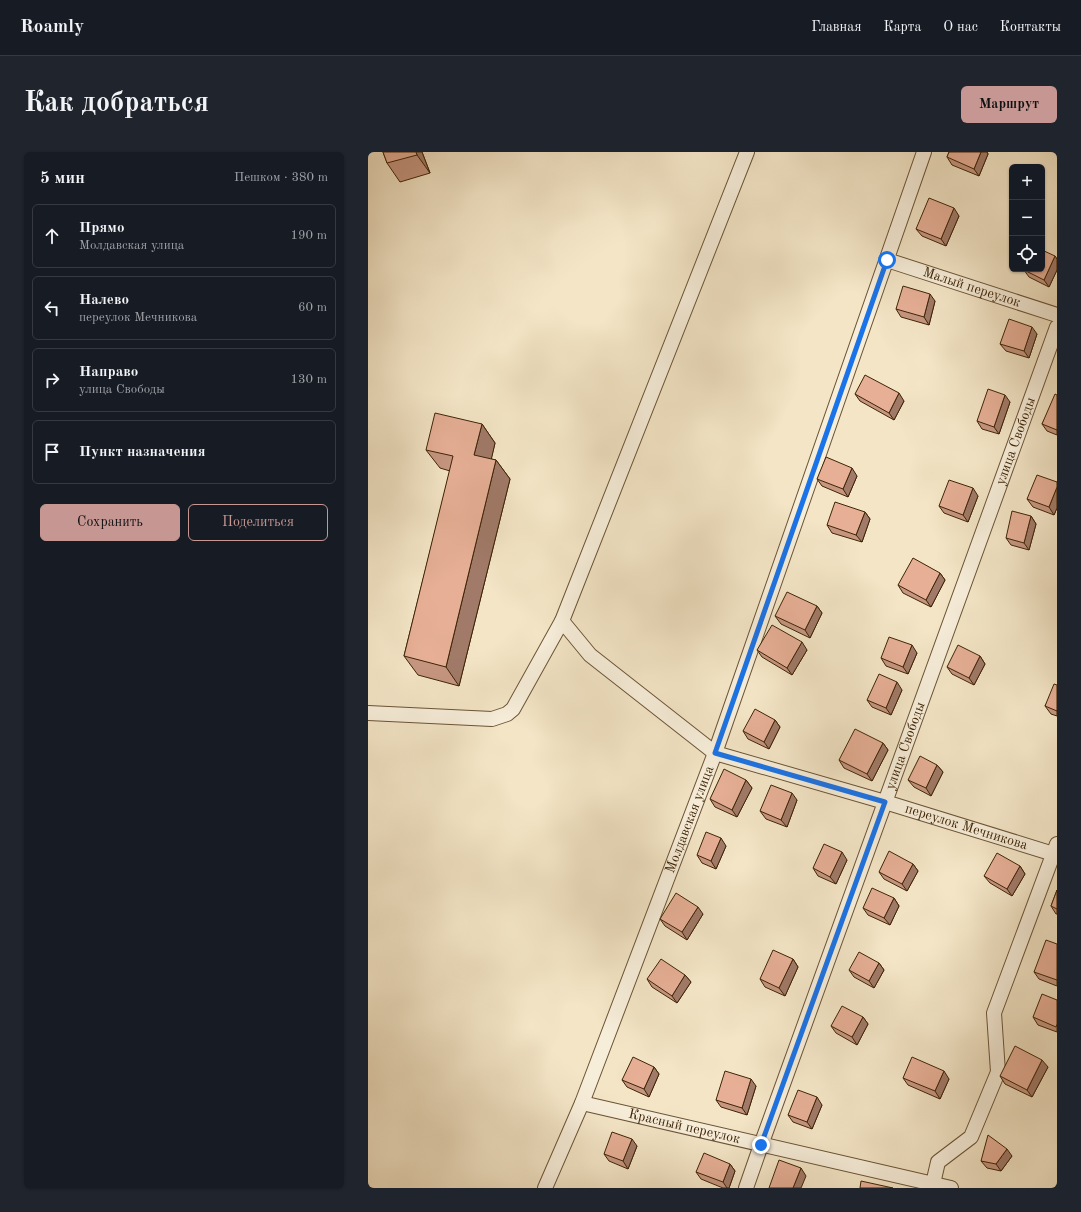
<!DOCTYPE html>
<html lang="ru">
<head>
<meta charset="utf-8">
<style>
  body { margin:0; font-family:"Old Standard TT",serif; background:#20242c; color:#f1f3f6 }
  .controls { position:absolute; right:12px; top:12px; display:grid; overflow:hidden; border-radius:6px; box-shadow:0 1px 3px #0004 }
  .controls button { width:36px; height:36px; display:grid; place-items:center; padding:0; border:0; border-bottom:1px solid #363941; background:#171b24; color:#f1f3f6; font:20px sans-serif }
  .stop { position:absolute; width:12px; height:12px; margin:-9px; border:3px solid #1a73e8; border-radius:50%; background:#fff }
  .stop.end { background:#1a73e8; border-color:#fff; box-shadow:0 1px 4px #0008 }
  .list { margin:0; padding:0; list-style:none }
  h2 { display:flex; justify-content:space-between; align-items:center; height:52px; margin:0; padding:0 16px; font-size:17px }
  h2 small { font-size:13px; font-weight:400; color:#9ea1a6 }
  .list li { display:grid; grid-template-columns:26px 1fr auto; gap:12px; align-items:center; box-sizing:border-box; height:64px; margin:0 8px 8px; padding:0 8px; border:1px solid #363941; border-radius:6px }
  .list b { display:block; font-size:15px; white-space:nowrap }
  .list p { margin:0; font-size:13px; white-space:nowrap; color:#9ea1a6 }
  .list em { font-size:13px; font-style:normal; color:#9ea1a6 }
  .actions { display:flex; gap:8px; padding:12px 16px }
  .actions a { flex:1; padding:9px 0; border:1px solid #c59692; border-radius:6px; text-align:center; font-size:14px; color:#c59692 }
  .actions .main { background:#c59692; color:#111 }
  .icon { flex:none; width:22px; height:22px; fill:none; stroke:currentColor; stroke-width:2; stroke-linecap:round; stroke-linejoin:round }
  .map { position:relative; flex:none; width:689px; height:1036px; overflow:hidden; border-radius:6px }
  header { display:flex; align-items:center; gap:24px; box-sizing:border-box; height:56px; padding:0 20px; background:#171b24; border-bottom:1px solid #363941 }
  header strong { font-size:19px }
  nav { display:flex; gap:22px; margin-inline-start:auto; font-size:14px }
  .intro { display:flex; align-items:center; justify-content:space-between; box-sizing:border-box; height:96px; padding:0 24px }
  h1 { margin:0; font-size:28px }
  .button { padding:10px 18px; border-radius:6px; background:#c59692; color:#111; font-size:14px; font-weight:700 }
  main { display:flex; gap:24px; padding:0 24px }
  aside { flex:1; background:#171b24; border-radius:6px; box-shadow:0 1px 3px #0004 }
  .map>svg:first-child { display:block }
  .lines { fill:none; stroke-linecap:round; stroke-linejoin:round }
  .street-casing { stroke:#6b5435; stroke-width:16 }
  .street { stroke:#f7eeda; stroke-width:14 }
  .wall { fill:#c69681; stroke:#3e2405 }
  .shaded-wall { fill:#a17a69; stroke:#3e2405 }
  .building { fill:#e6af96; stroke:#3e2405 }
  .route { stroke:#1a73e8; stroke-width:5 }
  .labels { text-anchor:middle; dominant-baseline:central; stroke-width:3; stroke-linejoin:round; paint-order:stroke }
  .street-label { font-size:14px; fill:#3e2405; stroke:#f7eeda }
</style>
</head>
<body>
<header>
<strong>Roamly</strong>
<nav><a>Главная</a><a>Карта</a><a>О нас</a><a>Контакты</a></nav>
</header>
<div class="intro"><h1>Как добраться</h1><a class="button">Маршрут</a></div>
<main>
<aside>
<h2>5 мин<small>Пешком · 380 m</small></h2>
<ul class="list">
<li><svg class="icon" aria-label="ahead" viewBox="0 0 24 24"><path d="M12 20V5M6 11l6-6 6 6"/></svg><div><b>Прямо</b><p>Молдавская улица</p></div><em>190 m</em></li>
<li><svg class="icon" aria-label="left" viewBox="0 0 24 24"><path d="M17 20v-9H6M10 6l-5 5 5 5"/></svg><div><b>Налево</b><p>переулок Мечникова</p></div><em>60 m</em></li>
<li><svg class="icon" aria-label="right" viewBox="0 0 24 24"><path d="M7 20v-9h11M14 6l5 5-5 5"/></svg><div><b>Направо</b><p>улица Свободы</p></div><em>130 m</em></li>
<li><svg class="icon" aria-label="arrive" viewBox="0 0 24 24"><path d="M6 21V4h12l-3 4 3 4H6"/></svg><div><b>Пункт назначения</b></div></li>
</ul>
<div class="actions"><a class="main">Сохранить</a><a>Поделиться</a></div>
</aside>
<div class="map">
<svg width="689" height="1036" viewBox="0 0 689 1036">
  <rect width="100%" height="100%" fill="#f3e5c6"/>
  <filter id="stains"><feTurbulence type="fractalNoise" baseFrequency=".005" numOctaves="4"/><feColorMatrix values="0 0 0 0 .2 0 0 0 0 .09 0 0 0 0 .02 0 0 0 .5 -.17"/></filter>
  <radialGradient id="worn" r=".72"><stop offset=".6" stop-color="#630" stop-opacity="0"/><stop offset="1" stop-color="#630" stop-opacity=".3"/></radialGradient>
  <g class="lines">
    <defs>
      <g id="street">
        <path id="s1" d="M379 0 194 469 222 503 347 601 517 650 689 703"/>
        <path id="s2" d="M519 108 689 163"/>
        <path d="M0 561 124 567 139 562 145 557 194 469"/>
        <path id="s3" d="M214 951 583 1036"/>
        <path id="s4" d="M177 1036 214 951 347 601 556 0"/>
        <path id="s5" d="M378 1036 393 993 689 175"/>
        <path d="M564 1036 570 1010 603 985 630 920 626 861 689 692"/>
      </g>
    </defs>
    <use href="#street" class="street-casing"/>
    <use href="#street" class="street"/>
  </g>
  <g class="wall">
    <path d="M15 0H54L62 21 32 30 19 11Z"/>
    <path d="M581 0H619L620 2 611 24 584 13 579 5Z"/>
    <path d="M591 64 578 94 554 84 548 77Z"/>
    <path d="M687 104 689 107V118L681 135 661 125 656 118Z"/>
    <path d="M567 149 561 173 533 165 528 157Z"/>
    <path d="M669 182 661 206 638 199 632 192Z"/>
    <path d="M487 242 536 249 526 268 492 249Z"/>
    <path d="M689 243V283L679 279 674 272Z"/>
    <path d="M642 250 631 282 614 277 609 269Z"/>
    <path d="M114 272 127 291 123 307 128 308 142 327 91 534 50 523 36 504 82 319 72 316 58 298Z"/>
    <path d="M489 324 480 345 454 334 449 327Z"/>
    <path d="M689 330V356L686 363 665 355 659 347Z"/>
    <path d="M610 344 600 370 576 361 571 354Z"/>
    <path d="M497 360 502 367 494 390 464 381 459 373Z"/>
    <path d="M663 364 668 372 661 398 643 393 638 386Z"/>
    <path d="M572 421 577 428 563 455 535 441 530 433Z"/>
    <path d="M449 454 454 461 442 486 413 472 407 464Z"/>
    <path d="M389 498H439L424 523 394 505Z"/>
    <path d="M549 501 540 522 518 514 513 506Z"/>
    <path d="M612 504 617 512 606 533 584 522 579 515Z"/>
    <path d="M689 533V564L683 562 677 554Z"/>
    <path d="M534 538 523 563 504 555 499 548Z"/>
    <path d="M407 568 412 575 401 597 380 587 375 579Z"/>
    <path d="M515 591 520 598 504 629 476 616 471 608Z"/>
    <path d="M569 613 575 620 563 644 546 635 540 628Z"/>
    <path d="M378 628 384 636 369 665 347 655 342 647Z"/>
    <path d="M429 648 419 675 398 667 392 659Z"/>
    <path d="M358 694 348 717 334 711 329 703Z"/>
    <path d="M479 708 468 732 450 724 445 716Z"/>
    <path d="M545 712 550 719 539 739 516 727 511 720Z"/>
    <path d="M652 714 657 722 644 744 622 731 616 724Z"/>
    <path d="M689 738V762H688L683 754Z"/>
    <path d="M526 746 531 754 522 773 500 763 495 756Z"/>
    <path d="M335 762 319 788 297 774 292 767Z"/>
    <path d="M689 792V834L671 827 666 820Z"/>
    <path d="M425 807 430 815 417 844 397 835 392 827Z"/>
    <path d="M511 811 516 818 506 836 486 825 481 818Z"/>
    <path d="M317 823 323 830 309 851 284 835 279 827Z"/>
    <path d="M689 848V880L670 873 665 865Z"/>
    <path d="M495 865 500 872 489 893 468 881 463 874Z"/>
    <path d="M286 915 291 922 281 945 259 935 254 928Z"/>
    <path d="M680 915 664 945 637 932 632 924Z"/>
    <path d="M535 926 581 927 572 947 540 933Z"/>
    <path d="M388 934 379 963 353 955 348 948Z"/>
    <path d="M454 953 444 977 425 970 420 963Z"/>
    <path d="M269 994 260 1017 241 1009 236 1002Z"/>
    <path d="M644 1004 633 1019 619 1016 613 1009Z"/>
    <path d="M362 1012 367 1019 361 1036H355L333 1027 328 1020Z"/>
  </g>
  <g class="shaded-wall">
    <path d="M48 0H54L62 21 49 3Z"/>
    <path d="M613 0H619L620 2 611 24 606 17Z"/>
    <path d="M586 56 591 64 578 94 573 87Z"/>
    <path d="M687 104 689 107V118L681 135 676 128Z"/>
    <path d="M562 142 567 149 561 173 556 165Z"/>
    <path d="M664 175 669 182 661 206 656 199Z"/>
    <path d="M531 241 536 249 526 268 521 261Z"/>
    <path d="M637 243 642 250 631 282 626 275Z"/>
    <path d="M114 272 127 291 120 322 106 303Z"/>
    <path d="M128 308 142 327 91 534 78 515Z"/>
    <path d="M484 316 489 324 480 345 475 337Z"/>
    <path d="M689 335V356L686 363 681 355Z"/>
    <path d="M605 336 610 344 600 370 595 363Z"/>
    <path d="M497 360 502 367 494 390 488 383Z"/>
    <path d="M663 364 668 372 661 398 656 391Z"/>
    <path d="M572 421 577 428 563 455 558 448Z"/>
    <path d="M449 454 454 461 442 486 437 478Z"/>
    <path d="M434 490 439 498 424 523 419 516Z"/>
    <path d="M544 493 549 501 540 522 535 515Z"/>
    <path d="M612 504 617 512 606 533 601 526Z"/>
    <path d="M529 530 534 538 523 563 518 556Z"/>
    <path d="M407 568 412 575 401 597 396 590Z"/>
    <path d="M515 591 520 598 504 629 499 622Z"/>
    <path d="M569 613 575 620 563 644 558 636Z"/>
    <path d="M378 628 384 636 369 665 364 658Z"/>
    <path d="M424 641 429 648 419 675 413 668Z"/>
    <path d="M353 686 358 694 348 717 343 709Z"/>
    <path d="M474 700 479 708 468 732 462 725Z"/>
    <path d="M545 712 550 719 539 739 534 732Z"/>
    <path d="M652 714 657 722 644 744 639 737Z"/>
    <path d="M526 746 531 754 522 773 516 766Z"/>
    <path d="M330 755 335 762 319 788 314 780Z"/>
    <path d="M425 807 430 815 417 844 411 836Z"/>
    <path d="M511 811 516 818 506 836 501 829Z"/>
    <path d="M317 823 323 830 309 851 304 844Z"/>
    <path d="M495 865 500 872 489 893 484 885Z"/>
    <path d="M674 908 680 915 664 945 659 938Z"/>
    <path d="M286 915 291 922 281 945 276 937Z"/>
    <path d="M576 919 581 927 572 947 567 939Z"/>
    <path d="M383 927 388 934 379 963 374 956Z"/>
    <path d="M449 945 454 953 444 977 439 970Z"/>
    <path d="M264 987 269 994 260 1017 255 1009Z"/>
    <path d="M639 997 644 1004 633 1019 628 1012Z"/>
    <path d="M362 1012 367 1019 361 1036H359L355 1030Z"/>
    <path d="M433 1016 438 1024 433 1036H425Z"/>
  </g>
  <g class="building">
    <path d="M15 0H48L49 3 19 11Z"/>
    <path d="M581 0H613L606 17 579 5Z"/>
    <path d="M561 46 586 56 573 87 548 77Z"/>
    <path d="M674 98 687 104 676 128 656 118V117H674Z"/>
    <path d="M535 134 562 142 556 165 528 157Z"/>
    <path d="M641 167 664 175 656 199 632 192Z"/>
    <path d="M497 223 531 241 521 261 487 242Z"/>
    <path d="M620 237 637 243 626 275 609 269Z"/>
    <path d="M687 242 689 243V278L674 272Z"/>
    <path d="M67 261 114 272 106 303 128 308 78 515 36 504 85 304 58 298Z"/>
    <path d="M458 305 484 316 475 337 449 327Z"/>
    <path d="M669 323 689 330V335L681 355 659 347Z"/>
    <path d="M581 328 605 336 595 363 571 354Z"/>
    <path d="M467 350 497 360 488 383 459 373Z"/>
    <path d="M644 359 663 364 656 391 638 386Z"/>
    <path d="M545 406 572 421 558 448 530 433Z"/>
    <path d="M419 440 449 454 437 478 407 464Z"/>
    <path d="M404 473 434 490 419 516 389 498Z"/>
    <path d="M521 485 544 493 535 515 513 506Z"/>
    <path d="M590 493 612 504 601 526 579 515Z"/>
    <path d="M511 522 529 530 518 556 499 548Z"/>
    <path d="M686 532 689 533V559L677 554Z"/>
    <path d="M387 557 407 568 396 590 375 579Z"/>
    <path d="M487 577 515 591 499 622 471 608Z"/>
    <path d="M552 604 569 613 558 636 540 628Z"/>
    <path d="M356 617 378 628 364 658 342 647Z"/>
    <path d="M403 633 424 641 413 668 392 659Z"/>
    <path d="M338 680 353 686 343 709 329 703Z"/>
    <path d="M456 692 474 700 462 725 445 716Z"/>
    <path d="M521 699 545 712 534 732 511 720Z"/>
    <path d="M629 701 652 714 639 737 616 724Z"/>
    <path d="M504 736 526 746 516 766 495 756Z"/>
    <path d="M689 738V757L683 754Z"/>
    <path d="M308 741 330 755 314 780 292 767Z"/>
    <path d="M678 788 689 792V828L666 820Z"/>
    <path d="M405 798 425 807 411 836 392 827Z"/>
    <path d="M491 800 511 811 501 829 481 818Z"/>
    <path d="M293 807 317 823 304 844 279 827Z"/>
    <path d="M674 842 689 848V872L688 875 665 865Z"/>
    <path d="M474 854 495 865 484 885 463 874Z"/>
    <path d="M647 894 674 908 659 938 632 924Z"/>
    <path d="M265 905 286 915 276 937 254 928Z"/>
    <path d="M544 905 576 919 567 939 535 926Z"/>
    <path d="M357 919 383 927 374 956 348 948Z"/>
    <path d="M430 938 449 945 439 970 420 963Z"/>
    <path d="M244 980 264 987 255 1009 236 1002Z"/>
    <path d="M620 983 639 997 628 1012 613 1009Z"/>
    <path d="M336 1001 362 1012 355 1030 328 1020Z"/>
    <path d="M411 1008 433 1016 425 1036H401Z"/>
    <path d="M493 1029 525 1036H492Z"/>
  </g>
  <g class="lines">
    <path class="route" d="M393 993 517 650 347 601 519 108"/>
  </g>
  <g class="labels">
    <g class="street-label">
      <text stroke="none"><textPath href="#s2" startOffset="89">Малый переулок</textPath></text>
      <text stroke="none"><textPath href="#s5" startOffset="794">улица Свободы</textPath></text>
      <text stroke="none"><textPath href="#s5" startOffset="470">улица Свободы</textPath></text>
      <text stroke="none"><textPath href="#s4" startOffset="396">Молдавская улица</textPath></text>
      <text stroke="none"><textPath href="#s1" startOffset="969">переулок Мечникова</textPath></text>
      <text stroke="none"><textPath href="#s3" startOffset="105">Красный переулок</textPath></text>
    </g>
  </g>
  <rect width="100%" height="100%" filter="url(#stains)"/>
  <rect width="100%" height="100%" fill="url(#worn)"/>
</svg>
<div class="controls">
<button>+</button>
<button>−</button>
<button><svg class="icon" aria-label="locate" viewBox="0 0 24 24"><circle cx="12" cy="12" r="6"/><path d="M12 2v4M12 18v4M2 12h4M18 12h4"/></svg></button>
</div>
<div class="stop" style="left:519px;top:108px"></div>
<div class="stop end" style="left:393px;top:993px"></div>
</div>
</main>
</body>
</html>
